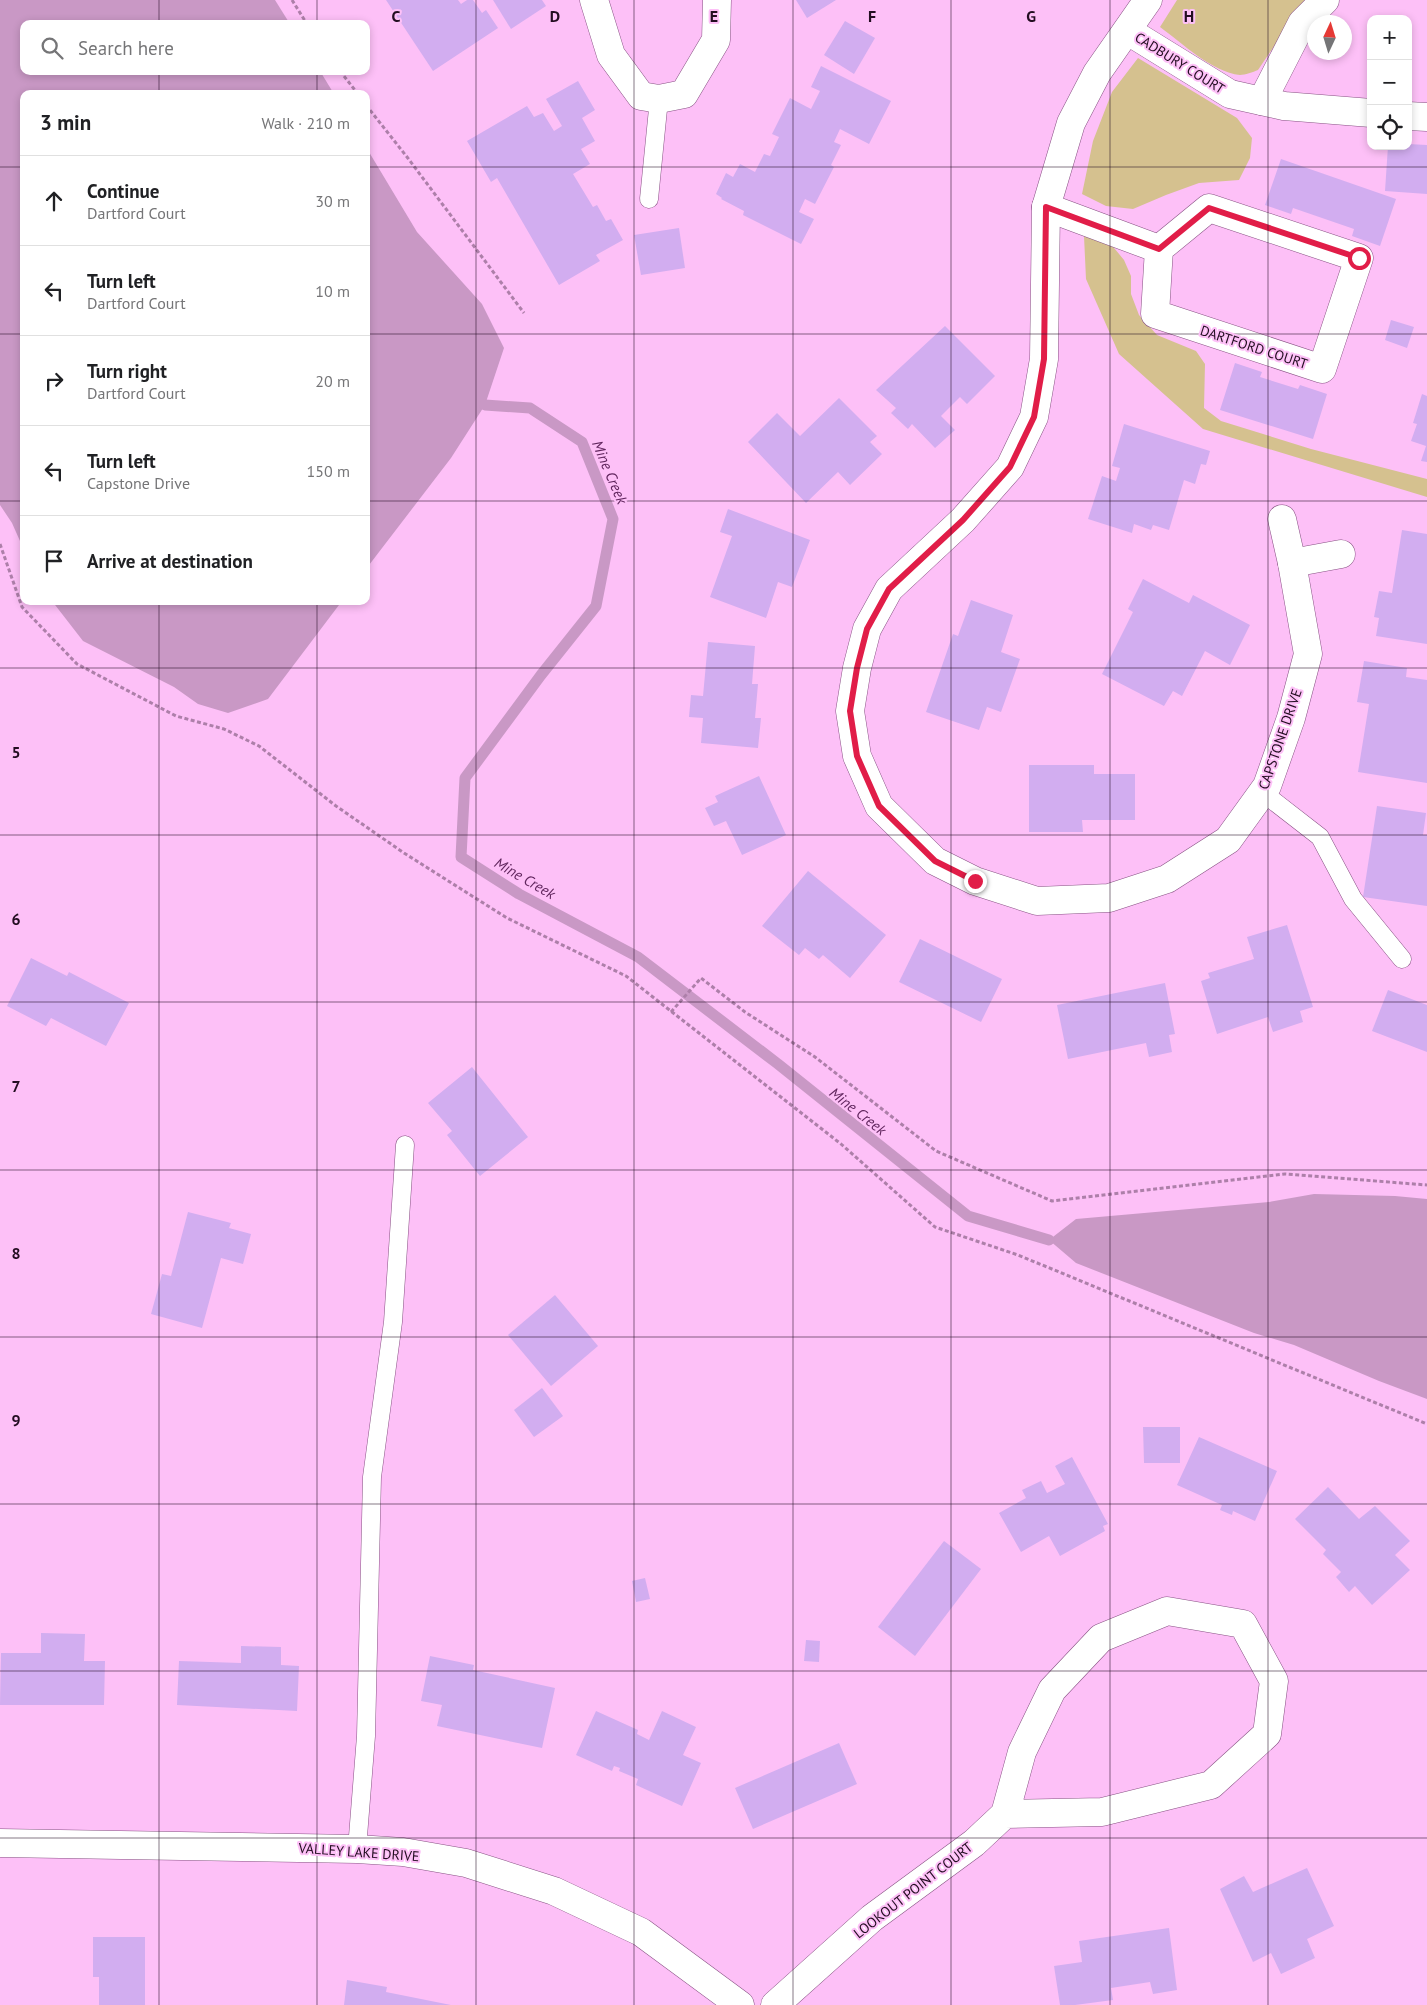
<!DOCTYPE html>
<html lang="en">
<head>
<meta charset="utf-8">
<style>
  body { margin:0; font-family:"PT Sans",sans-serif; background:#f6f6f6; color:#202124 }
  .controls { position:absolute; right:15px; top:15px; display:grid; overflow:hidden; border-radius:10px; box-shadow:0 2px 8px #0003 }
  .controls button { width:45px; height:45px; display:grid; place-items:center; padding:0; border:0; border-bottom:1px solid #e0e0e0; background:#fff; color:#202124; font:25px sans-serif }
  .compass { position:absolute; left:1307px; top:15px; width:45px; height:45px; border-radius:50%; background:#fff; box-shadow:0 2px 8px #0003; rotate:4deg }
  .stop { position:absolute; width:15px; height:15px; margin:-11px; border:4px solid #e11d48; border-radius:50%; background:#fff }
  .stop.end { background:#e11d48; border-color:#fff; box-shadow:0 1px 5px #0008 }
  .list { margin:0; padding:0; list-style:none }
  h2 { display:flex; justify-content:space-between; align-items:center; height:65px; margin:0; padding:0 20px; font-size:21px }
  h2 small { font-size:16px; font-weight:400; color:#757577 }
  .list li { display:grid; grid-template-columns:32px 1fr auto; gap:15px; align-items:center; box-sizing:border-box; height:90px; padding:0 20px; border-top:1px solid #e0e0e0 }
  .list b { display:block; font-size:19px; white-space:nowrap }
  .list p { margin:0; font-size:16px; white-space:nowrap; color:#757577 }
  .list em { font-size:16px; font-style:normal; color:#757577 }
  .icon { flex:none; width:28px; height:28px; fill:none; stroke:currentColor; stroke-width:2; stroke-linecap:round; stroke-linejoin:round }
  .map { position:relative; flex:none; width:1427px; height:2005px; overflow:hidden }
  .search { position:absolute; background:#fff; box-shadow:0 2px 8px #0003; left:20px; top:20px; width:350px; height:55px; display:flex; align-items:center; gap:12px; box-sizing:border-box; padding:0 18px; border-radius:10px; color:#757577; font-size:19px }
  .panel { position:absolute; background:#fff; box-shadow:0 2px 8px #0003; left:20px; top:90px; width:350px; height:515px; border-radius:10px }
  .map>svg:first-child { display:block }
  .green { fill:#d5c18f }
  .water { fill:#c998c5 }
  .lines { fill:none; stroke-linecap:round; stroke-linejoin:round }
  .stream { stroke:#c998c5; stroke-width:11 }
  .building { fill:#d2adf0 }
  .lane-casing { stroke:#885284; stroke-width:19 }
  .street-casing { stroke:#885284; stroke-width:29 }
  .secondary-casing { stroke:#885284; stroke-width:29 }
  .path { stroke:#ad7fa9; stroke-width:3; stroke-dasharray:4 2.5; stroke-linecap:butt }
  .lane { stroke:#fff; stroke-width:18 }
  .street { stroke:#fff; stroke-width:28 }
  .secondary { stroke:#fff; stroke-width:28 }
  .route { stroke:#e11d48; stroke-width:6 }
  .grid { fill:none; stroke:#230d21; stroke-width:1; stroke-opacity:0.55 }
  .labels { text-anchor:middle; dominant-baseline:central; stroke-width:4; stroke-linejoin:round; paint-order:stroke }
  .street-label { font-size:14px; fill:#230d21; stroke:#fdc0f7 }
  .water-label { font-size:15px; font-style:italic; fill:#61265e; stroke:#fdc0f7 }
  .grid-label { font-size:16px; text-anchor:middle; font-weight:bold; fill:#230d21; stroke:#fdc0f7; stroke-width:4; stroke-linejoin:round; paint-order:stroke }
</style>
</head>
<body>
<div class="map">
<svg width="1427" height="2005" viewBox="0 0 1427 2005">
  <rect width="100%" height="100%" fill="#fdc0f7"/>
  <g class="green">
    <path d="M1177 0H1305L1258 70C1253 72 1245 75 1240 75 1212 72 1182 43 1160 27Z"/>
    <path d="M1138 58 1237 118 1252 138 1250 158 1239 180 1199 183 1166 195 1133 209 1106 206 1082 194 1093 141 1112 92Z"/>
    <path d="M1084 236 1110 243 1124 260 1131 276V294L1139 315 1157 335 1196 351 1205 364 1204 408 1221 421 1311 449 1427 479V497L1203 429 1119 354 1086 279Z"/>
  </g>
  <g class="water">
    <path d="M0 0H275L290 24H24V71H320L334 94H24V550L12 523 0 505Z"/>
    <path d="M366 147 417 232 482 304 504 348 485 405 451 458 366 569Z"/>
    <path d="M52 601H342L268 699 228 713 198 704 174 687 83 641Z"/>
    <path d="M1314 1194 1395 1196 1427 1199V1399L1379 1381 1294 1345 1254 1333 1076 1263 1049 1240 1076 1219 1269 1202Z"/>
  </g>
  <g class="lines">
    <path class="stream" d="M485 405 530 408 582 442 613 519 596 606 541 675 465 778 461 857 519 894 638 957 778 1064 968 1216 1049 1240"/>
  </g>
  <g class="building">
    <path d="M386 0H458L461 4 467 0H473L482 13 486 10 498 28 433 71Z"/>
    <path d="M493 0H542L546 6 511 29Z"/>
    <path d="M796 0H836L807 18Z"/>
    <path d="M845 21 875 38 854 74 824 55Z"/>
    <path d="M821 66 891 101 869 144 840 129 834 142 841 145 831 165 834 167 815 204 805 199 799 212 814 219 801 244 743 215 744 211 721 199 722 198 716 194 726 173 733 177 740 164 755 172 764 154 770 156 779 137 772 134 790 98 811 109 820 91 811 87Z"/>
    <path d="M578 81 595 110 582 118 595 141 581 149 590 164 573 174 593 207 597 205 606 221 611 219 623 240 596 255 600 261 559 285 497 178 491 182 467 141 527 106 534 117 543 113 554 131 562 126 546 99Z"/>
    <path d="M1408 144 1427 145V194L1385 191 1388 146H1408Z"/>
    <path d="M1281 159 1396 199 1380 246 1352 236 1354 229 1293 208 1291 214 1265 205Z"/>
    <path d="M679 228 685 268 641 275 634 235Z"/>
    <path d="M1391 320 1414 327 1407 348 1385 340Z"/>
    <path d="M945 326 995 376 967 404 960 397 941 416 955 430 935 448 912 424 908 429 891 413 896 408 876 390Z"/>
    <path d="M1235 363 1262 372 1260 377 1298 389 1300 385 1327 394 1313 439 1220 410Z"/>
    <path d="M1422 394 1427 396V462L1421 461 1426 446 1411 441 1417 424 1413 423Z"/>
    <path d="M839 398 877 436 870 442 882 454 850 485 838 472 806 503 748 442 777 413 800 436Z"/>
    <path d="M1124 424 1210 451 1206 465 1201 464 1195 484 1184 480 1169 530 1153 525 1151 530 1134 524 1132 533 1088 519 1102 476 1116 481 1120 468 1112 466Z"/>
    <path d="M728 509 810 540 792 587 778 582 766 618 710 597 732 536 720 532Z"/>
    <path d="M1402 530 1427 534V644L1376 636 1379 618 1374 617 1379 591 1392 593Z"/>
    <path d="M1143 579 1189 603 1193 595 1250 625 1230 665 1205 651 1182 696 1173 691 1164 706 1102 674 1133 612 1128 609Z"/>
    <path d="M971 600 1013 615 1001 652 1020 659 1001 712 987 707 979 730 926 712 953 634 958 636Z"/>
    <path d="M708 642 755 646 752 684H758L755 718H761L758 748 701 743 703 718 689 717 691 695 703 696Z"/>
    <path d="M1364 661 1407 668 1406 677 1427 680V783L1358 772 1369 704 1357 702Z"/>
    <path d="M1029 765H1094V774H1135V820H1082L1083 832H1029Z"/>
    <path d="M759 776 786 835 742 855 726 821 714 826 705 808 718 802 715 796Z"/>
    <path d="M1377 806 1426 813 1423 835H1427V906L1363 897Z"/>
    <path d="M808 871 886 935 850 978 823 955 819 959 805 948 799 955 762 926Z"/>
    <path d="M1287 925 1313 1007 1300 1011 1303 1022 1273 1032 1268 1017 1217 1034 1201 981 1210 978 1208 973 1254 959 1247 937Z"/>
    <path d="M920 939 1002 979 981 1022 899 982Z"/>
    <path d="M31 958 67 976 69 972 129 1003 106 1046 51 1018 46 1026 7 1006Z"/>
    <path d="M1165 983 1175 1034 1169 1035 1172 1052 1149 1057 1146 1043 1068 1059 1057 1005Z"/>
    <path d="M1388 990 1427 1005V1052L1372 1031Z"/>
    <path d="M472 1067 528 1137 480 1176 447 1135 452 1131 428 1103Z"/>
    <path d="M188 1212 231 1223 229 1228 251 1234 243 1264 221 1258 202 1328 151 1314 162 1274 171 1276Z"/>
    <path d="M555 1295 598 1346 551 1386 508 1335Z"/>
    <path d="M542 1388 563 1416 534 1437 514 1410Z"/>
    <path d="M1143 1427H1180V1463H1144Z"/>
    <path d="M1199 1437 1277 1471 1255 1521 1233 1511 1232 1515 1220 1510 1222 1505 1177 1485Z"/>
    <path d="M1072 1457 1108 1524 1103 1526 1105 1531 1060 1556 1049 1536 1021 1552 999 1513 1026 1498 1022 1490 1041 1481 1047 1493 1065 1484 1055 1466Z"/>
    <path d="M1328 1487 1359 1519 1375 1506 1410 1541 1395 1555 1410 1570 1372 1605 1355 1586 1349 1592 1336 1577 1341 1572 1323 1554 1326 1550 1295 1519Z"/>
    <path d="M944 1541 981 1569 915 1656 878 1627Z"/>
    <path d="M645 1578 650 1599 636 1602 632 1581Z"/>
    <path d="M41 1633 85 1634 84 1661H105L104 1705H0L1 1653H41Z"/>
    <path d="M806 1640 820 1641 819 1662 804 1661Z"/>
    <path d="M241 1646 281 1647V1665L299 1666 297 1711 177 1705 179 1661 241 1663Z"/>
    <path d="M430 1656 474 1665 473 1670 555 1688 542 1748 437 1726 442 1705 421 1701Z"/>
    <path d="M596 1711 638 1730 637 1734 649 1740 662 1711 696 1727 683 1755 701 1763 682 1806 636 1785 638 1779 619 1771 620 1768 614 1766 612 1771 576 1755Z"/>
    <path d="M839 1743 857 1784 753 1829 735 1788Z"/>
    <path d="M1307 1868 1334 1926 1307 1939 1315 1958 1281 1974 1271 1953 1253 1962 1220 1889 1244 1876 1253 1892Z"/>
    <path d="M1169 1928 1177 1990 1153 1994 1150 1982 1111 1988 1113 2000 1075 2005H1060L1054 1966 1082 1962 1079 1941Z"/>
    <path d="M93 1937H145V2005H99V1977H93Z"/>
    <path d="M347 1980 387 1987 386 1992 451 2005H344Z"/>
  </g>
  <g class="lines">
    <defs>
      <g id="lane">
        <path d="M649 199 659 99"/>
        <path d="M1262 792 1320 837 1353 899 1402 959"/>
        <path d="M357 1849 366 1736 372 1477 393 1322 405 1145"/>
      </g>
      <g id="street">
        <path d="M594 0 611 55 641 96 659 99 684 94 716 40 717 0"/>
        <path d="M1148 0 1097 73 1071 123 1046 207 1044 359 1034 417 1010 467 963 520 889 589 867 629 857 668 850 711 857 756 879 806 935 861 975 881 1037 901 1109 898 1167 879 1228 840 1267 786 1291 718 1308 654 1292 563 1282 519"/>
        <path d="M1128 31 1230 94 1284 106 1371 113"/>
        <path d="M1262 101 1302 23 1325 0"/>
        <path d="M1408 116 1427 117"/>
        <path d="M1046 207 1159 249 1155 314 1322 369 1359 258 1209 208 1159 249"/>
        <path d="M1292 563 1341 554"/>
        <path d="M775 2005 872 1918 974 1843 1005 1814 1022 1752 1052 1690 1101 1638 1167 1611 1243 1624 1274 1681 1267 1734 1211 1785 1102 1812 1005 1814"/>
      </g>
      <path id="secondary" d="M0 1843 357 1849 403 1852 466 1863 554 1891 641 1932 740 2005"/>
    </defs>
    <use href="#lane" class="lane-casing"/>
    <use href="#street" class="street-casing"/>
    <use href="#secondary" class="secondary-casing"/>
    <g class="path">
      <path d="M292 0 307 24"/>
      <path d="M340 71 358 94"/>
      <path d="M366 105 407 157 524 313"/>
      <path d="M0 544 22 607 77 664 176 716 224 729 259 746 336 806 404 853 507 918 626 976 841 1144 935 1227 1018 1255 1427 1424"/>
      <path d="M671 1012 701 978 745 1012 815 1057 936 1151 1052 1201 1285 1174 1427 1185"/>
    </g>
    <use href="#lane" class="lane"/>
    <use href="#street" class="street"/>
    <use href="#secondary" class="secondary"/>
  </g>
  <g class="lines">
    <path class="route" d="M975 881 935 861 879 806 857 756 850 711 857 668 867 629 889 589 963 520 1010 467 1034 417 1044 359 1046 207 1159 249 1209 208 1359 258"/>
  </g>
  <path class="grid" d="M159 0V24M317 0V24M476 0V2005M634 0V2005M793 0V2005M951 0V2005M1110 0V2005M1268 0V2005M159 71V94M317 71V94M0 167H24M366 167H1427M0 334H24M366 334H1427M0 501H24M366 501H1427M159 601V2005M317 601V2005M0 668H1427M0 835H1427M0 1002H1427M0 1170H1427M0 1337H1427M0 1504H1427M0 1671H1427M0 1838H1427"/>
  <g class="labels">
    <g class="street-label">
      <text transform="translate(1180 63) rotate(32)">CADBURY COURT</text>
      <text transform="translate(1254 347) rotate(18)">DARTFORD COURT</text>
      <text transform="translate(1280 739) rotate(-71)">CAPSTONE DRIVE</text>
      <text transform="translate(359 1852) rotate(4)">VALLEY LAKE DRIVE</text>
      <text transform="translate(913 1890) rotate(-38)">LOOKOUT POINT COURT</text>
    </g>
    <g class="water-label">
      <text transform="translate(610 472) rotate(67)">Mine Creek</text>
      <text transform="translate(525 878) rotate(30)">Mine Creek</text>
      <text transform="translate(858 1111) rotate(38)">Mine Creek</text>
    </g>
  </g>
  <g class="grid-label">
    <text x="396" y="22">C</text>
    <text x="555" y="22">D</text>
    <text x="714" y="22">E</text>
    <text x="872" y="22">F</text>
    <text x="1031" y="22">G</text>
    <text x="1189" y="22">H</text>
    <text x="16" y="758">5</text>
    <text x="16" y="925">6</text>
    <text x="16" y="1092">7</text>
    <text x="16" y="1259">8</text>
    <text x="16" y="1426">9</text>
  </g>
</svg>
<div class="controls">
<button>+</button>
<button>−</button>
<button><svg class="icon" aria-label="locate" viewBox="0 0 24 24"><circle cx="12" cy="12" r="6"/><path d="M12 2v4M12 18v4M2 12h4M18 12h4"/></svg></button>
</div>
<svg class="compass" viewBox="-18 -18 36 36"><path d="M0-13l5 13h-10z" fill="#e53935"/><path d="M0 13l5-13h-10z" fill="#757577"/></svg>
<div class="stop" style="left:1359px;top:258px"></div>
<div class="stop end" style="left:975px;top:881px"></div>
<div class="search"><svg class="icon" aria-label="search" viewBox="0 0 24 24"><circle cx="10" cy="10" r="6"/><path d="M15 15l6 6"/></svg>Search here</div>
<section class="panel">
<h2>3 min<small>Walk · 210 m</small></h2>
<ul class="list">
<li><svg class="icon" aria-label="ahead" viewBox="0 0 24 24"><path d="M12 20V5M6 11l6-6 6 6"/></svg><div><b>Continue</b><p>Dartford Court</p></div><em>30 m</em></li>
<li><svg class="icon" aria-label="left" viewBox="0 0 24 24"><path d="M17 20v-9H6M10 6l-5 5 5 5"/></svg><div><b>Turn left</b><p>Dartford Court</p></div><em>10 m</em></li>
<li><svg class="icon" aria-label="right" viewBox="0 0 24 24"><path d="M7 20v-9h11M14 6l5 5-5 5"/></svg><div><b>Turn right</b><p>Dartford Court</p></div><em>20 m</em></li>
<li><svg class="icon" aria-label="left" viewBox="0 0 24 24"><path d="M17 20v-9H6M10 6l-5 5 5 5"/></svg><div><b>Turn left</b><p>Capstone Drive</p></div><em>150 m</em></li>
<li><svg class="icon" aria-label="arrive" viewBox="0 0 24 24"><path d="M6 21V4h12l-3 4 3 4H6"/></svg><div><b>Arrive at destination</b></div></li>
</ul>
</section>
</div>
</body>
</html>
